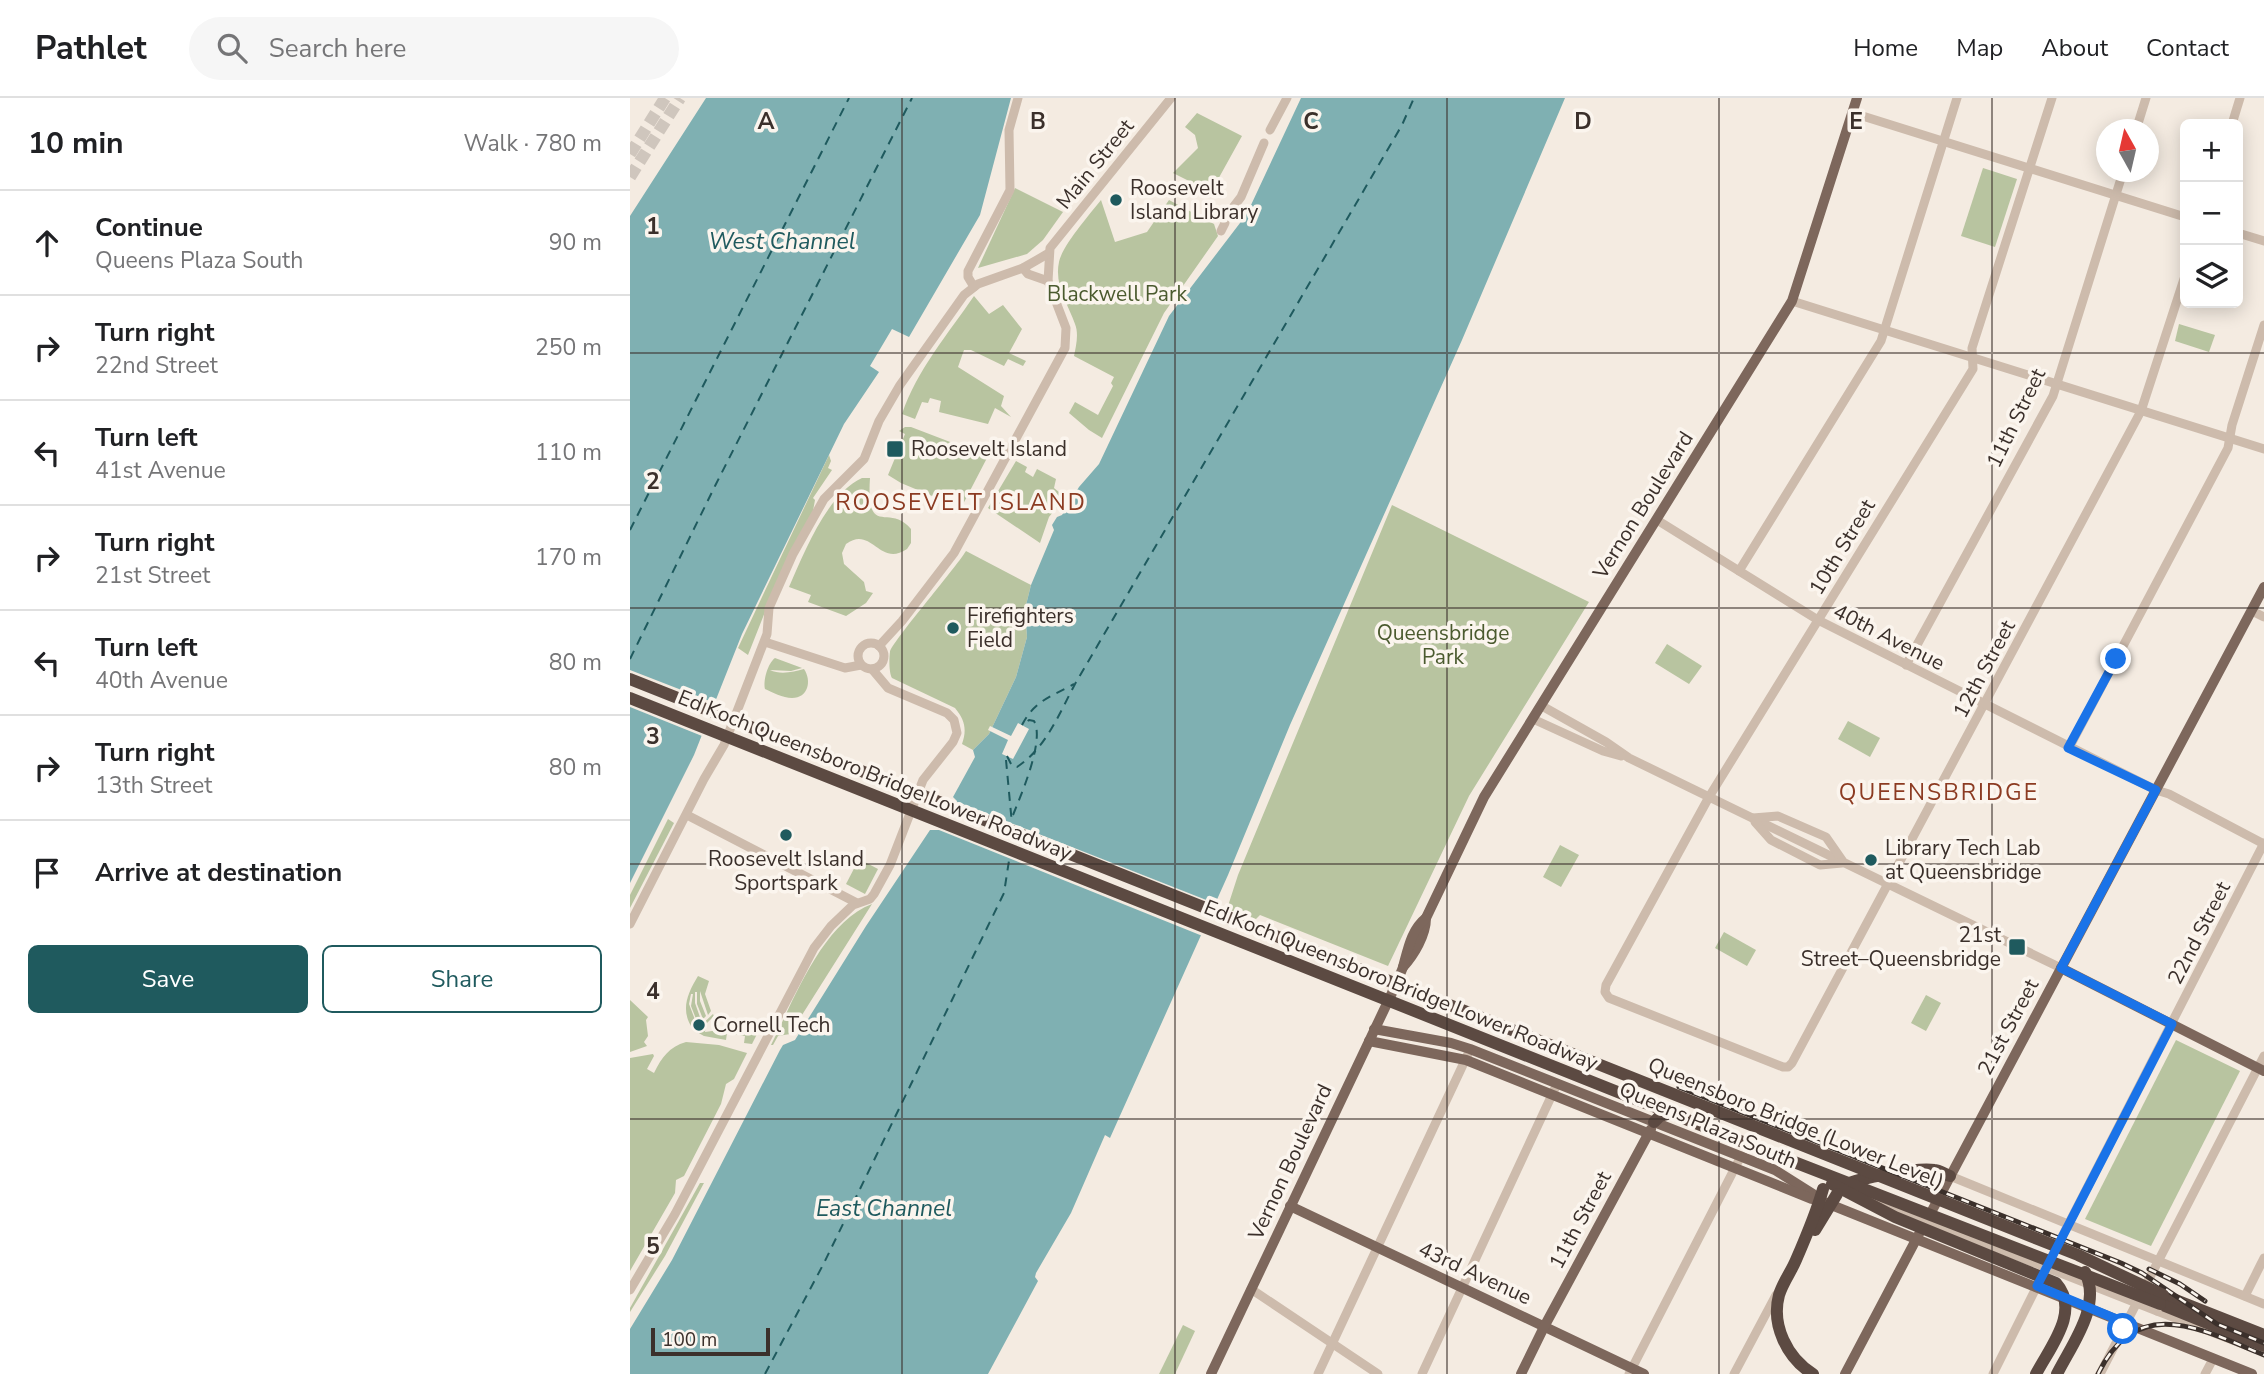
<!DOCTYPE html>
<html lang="en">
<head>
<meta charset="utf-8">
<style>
  body { margin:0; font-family:"Nunito Sans",sans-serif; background:#f6f6f6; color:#202124 }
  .controls { position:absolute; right:21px; top:21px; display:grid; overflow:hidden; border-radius:10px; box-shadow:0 4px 18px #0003 }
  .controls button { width:63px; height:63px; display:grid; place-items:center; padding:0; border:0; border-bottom:2px solid #e0e0e0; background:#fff; color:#202124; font:35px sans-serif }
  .compass { position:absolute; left:1466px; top:21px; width:63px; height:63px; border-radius:50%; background:#fff; box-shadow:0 4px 18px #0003; rotate:352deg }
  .scale { position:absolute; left:21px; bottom:18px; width:119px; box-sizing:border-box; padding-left:7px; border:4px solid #3b302b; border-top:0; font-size:19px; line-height:24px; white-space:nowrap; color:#3b302b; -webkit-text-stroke:5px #fbf5ee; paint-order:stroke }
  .stop { position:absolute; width:21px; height:21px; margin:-16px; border:5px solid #1a73e8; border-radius:50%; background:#fff }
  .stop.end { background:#1a73e8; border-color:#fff; box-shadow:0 2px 7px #0008 }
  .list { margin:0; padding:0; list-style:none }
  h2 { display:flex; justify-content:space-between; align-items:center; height:91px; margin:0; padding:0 28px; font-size:30px }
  h2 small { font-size:23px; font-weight:400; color:#757577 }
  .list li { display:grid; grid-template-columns:46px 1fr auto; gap:21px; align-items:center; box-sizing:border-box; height:105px; padding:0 28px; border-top:2px solid #e0e0e0 }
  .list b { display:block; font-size:26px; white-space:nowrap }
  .list p { margin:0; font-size:23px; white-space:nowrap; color:#757577 }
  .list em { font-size:23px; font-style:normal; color:#757577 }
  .actions { display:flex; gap:14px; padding:21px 28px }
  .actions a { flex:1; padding:16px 0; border:2px solid #1f5a5e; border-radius:10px; text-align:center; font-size:24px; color:#1f5a5e }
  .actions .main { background:#1f5a5e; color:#fff }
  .icon { flex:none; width:38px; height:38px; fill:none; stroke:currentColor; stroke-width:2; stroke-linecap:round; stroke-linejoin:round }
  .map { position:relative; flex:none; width:1634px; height:1276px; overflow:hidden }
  header { display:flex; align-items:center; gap:42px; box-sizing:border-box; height:98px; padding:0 35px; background:#fff; border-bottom:2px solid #e0e0e0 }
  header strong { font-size:33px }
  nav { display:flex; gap:38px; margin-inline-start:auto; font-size:24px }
  .search { width:490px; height:63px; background:#f6f6f6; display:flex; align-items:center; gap:18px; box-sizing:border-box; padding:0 24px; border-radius:38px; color:#757577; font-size:26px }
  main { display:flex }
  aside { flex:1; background:#fff }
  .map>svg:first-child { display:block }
  .green { fill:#b8c4a0 }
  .water { fill:#7fb0b2 }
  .pier { fill:#f4ebe1 }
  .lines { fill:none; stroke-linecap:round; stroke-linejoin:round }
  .ferry { stroke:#1f5a5e; stroke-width:2; stroke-dasharray:9 7; stroke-linecap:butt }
  .highway-tunnel { stroke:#cfc6bd; stroke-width:12; stroke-dasharray:12 6; stroke-linecap:butt }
  .minor { stroke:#cdbbac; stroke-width:9 }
  .major { stroke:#7d675c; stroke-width:10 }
  .highway { stroke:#5c4a42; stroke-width:12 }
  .rail-casing { stroke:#3b302b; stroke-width:5 }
  .rail { stroke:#fbf5ee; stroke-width:2.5; stroke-dasharray:8; stroke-linecap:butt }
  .minor-bridge { stroke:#cdbbac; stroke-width:9 }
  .highway-bridge { stroke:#5c4a42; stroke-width:12 }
  .route { stroke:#1a73e8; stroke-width:9 }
  .grid { fill:none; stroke:#3b302b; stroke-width:2; stroke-opacity:0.55 }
  .poi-dot { fill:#1f5a5e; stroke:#fbf5ee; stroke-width:2.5 }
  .labels { text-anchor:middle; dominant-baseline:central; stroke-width:7; stroke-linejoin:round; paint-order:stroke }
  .street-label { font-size:21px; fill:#3b302b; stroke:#fbf5ee }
  .poi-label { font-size:21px; fill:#3b302b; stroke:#fbf5ee; text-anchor:start }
  .park-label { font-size:21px; fill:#4a5a2e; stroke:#fbf5ee }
  .water-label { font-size:23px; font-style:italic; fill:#1f5a5e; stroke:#fbf5ee }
  .neighbourhood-label { font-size:23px; letter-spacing:2px; fill:#8c3b22; stroke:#fbf5ee }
  .grid-label { font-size:23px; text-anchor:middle; font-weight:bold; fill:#3b302b; stroke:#fbf5ee; stroke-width:7; stroke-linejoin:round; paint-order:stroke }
</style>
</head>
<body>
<header>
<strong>Pathlet</strong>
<div class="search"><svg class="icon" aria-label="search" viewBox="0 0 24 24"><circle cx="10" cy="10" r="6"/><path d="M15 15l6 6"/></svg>Search here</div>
<nav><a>Home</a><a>Map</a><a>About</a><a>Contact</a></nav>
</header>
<main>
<aside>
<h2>10 min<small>Walk · 780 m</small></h2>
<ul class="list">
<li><svg class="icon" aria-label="ahead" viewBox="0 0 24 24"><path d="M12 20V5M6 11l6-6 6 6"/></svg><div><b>Continue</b><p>Queens Plaza South</p></div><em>90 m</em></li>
<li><svg class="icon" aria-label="right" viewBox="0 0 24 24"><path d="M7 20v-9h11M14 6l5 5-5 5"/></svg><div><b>Turn right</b><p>22nd Street</p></div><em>250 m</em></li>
<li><svg class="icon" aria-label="left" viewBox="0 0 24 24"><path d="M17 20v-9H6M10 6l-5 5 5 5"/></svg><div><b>Turn left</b><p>41st Avenue</p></div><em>110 m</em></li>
<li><svg class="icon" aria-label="right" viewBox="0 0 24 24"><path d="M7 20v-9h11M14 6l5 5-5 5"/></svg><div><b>Turn right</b><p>21st Street</p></div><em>170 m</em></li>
<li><svg class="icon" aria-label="left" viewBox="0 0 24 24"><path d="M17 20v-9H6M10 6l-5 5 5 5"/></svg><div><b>Turn left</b><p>40th Avenue</p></div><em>80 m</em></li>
<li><svg class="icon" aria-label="right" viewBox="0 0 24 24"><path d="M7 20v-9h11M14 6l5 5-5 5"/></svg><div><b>Turn right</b><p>13th Street</p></div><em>80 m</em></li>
<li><svg class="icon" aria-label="arrive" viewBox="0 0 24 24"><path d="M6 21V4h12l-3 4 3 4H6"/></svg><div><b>Arrive at destination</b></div></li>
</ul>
<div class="actions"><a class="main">Save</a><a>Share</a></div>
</aside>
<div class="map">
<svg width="1634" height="1276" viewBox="0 0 1634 1276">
  <rect width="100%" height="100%" fill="#f4ebe1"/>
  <g class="green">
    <path d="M567 15 612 38 581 94 543 75 568 50 565 37 555 29Z"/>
    <path d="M1353 70 1387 81 1365 149 1331 138Z"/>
    <path d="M385 90 433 114 413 142 397 156 348 170Z"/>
    <path d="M471 102 485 144 517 134 539 102 584 126 588 138 534 215 472 340 459 332 439 315 445 304 468 317 483 288 481 285 484 279 444 258C446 248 449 236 445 226 438 206 424 187 429 164 432 148 460 116 471 102Z"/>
    <path d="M344 198 359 216 373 207 392 231 379 255 396 263 393 268 378 261 374 268 341 252H334L328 269 374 298 371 308 381 319 365 310 358 326 309 314 311 303 300 300 298 305 292 304 285 321 272 316C287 272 318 236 344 198Z"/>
    <path d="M1549 226 1585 237 1579 254 1545 243Z"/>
    <path d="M275 329H281L349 355 357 360 331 410 271 385 258 377 275 336 269 333Z"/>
    <path d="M199 357 201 363 198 370 202 372 183 400 185 402 183 413 146 486 118 557 108 550Z"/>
    <path d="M386 363 397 369 395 374 403 379 407 371 426 381 424 390 435 399 419 419 410 445 358 410Z"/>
    <path d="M232 380H240C236 442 259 404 281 431V445L277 451C249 470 242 427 216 446L212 455 214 466 234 484 236 493 243 495 236 505 216 518 178 504 181 497 159 489C174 455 197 396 232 380Z"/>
    <path d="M762 407 959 504 839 698 758 868 630 817 626 821 597 811 608 777Z"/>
    <path d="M336 453 401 487 395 511 397 539 386 579 359 636 343 652 332 646C337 632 335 622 325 610L262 580C259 575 259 561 260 554 261 545 325 471 336 453Z"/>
    <path d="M1037 546 1072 568 1059 586 1025 565Z"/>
    <path d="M145 560 172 570 161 573 140 572C150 577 164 574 174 571 182 583 178 600 162 600 153 600 142 594 135 591 133 582 138 565 145 560Z"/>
    <path d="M1218 623 1250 640 1240 659 1208 641Z"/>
    <path d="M38 721 44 725 0 810V797Z"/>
    <path d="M930 747 949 757 931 789 913 779Z"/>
    <path d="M229 761 248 771 235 796 216 786Z"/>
    <path d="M242 806 160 936 148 938 143 947H141C164 902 192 825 242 806Z"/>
    <path d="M1094 834 1126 852 1117 868 1085 850Z"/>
    <path d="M68 878 79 883 75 896 81 913 78 917 70 893V903L76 918 73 921 67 906V894H65V905L71 922 68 926 61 908 63 896H61L59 906 67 927 63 931C50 913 57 896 68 878Z"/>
    <path d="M1296 897 1311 905 1296 933 1281 925Z"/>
    <path d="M0 902 18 919 16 922 18 938 14 944 17 948 0 954Z"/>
    <path d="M83 916 84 918 76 926 75 934 132 926 122 946 114 945 115 938 97 935 96 942 74 938 65 933Z"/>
    <path d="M1546 942 1610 973 1521 1148 1455 1121Z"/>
    <path d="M56 944 89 947 117 955 104 981 96 986 91 1006 54 1078 46 1082 45 1095 0 1173V960L23 956 24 958 17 971 24 975C32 959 39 949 56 944Z"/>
    <path d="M70 1085H74L35 1158 0 1214V1210Z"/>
    <path d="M553 1227 565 1233 545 1276H529Z"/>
  </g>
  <g class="water">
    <path d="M76 0H381L350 117 279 239 262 231 240 268 249 274 214 326 112 536 64 657 0 785V118Z"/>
    <path d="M671 0H935L832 242 660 627 598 777 480 1040 475 1037 441 1115 406 1175 405 1179 408 1183 358 1276H0V1231L42 1162 150 952 153 947 165 942 236 828 300 732H310L327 703 323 699 345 659 343 652 359 636 386 579 397 539 395 511 401 487 424 432 422 427 427 419 432 417 449 389 469 366 539 218 610 125 621 107Z"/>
  </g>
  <g class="pier">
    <path d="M0 572 85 605 87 600 90 601 73 644 70 643 72 638 0 609Z"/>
    <path d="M388 625 399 631 383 661 372 656 378 642 358 632 360 628 381 638Z"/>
    <path d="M320 701 589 807 575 839 299 728 308 729 322 704Z"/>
  </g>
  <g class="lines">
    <g class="ferry">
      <path d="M0 432 219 0"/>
      <path d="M0 561 85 388 282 0"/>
      <path d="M392 627C404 603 422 598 444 586"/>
      <path d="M377 658 382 668 387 669C416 650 429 616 445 586L772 27 784 0"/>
      <path d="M376 662 382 726"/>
      <path d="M383 717C391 697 415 642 404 623L399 622 392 627"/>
      <path d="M135 1276 194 1165 374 795 380 756"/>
    </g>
    <g class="highway-tunnel">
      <path d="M0 56 35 0"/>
      <path d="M0 79 50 0"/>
    </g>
    <g class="minor">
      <path d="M1422 0 1342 250 1343 271 1079 699 976 887 975 894 979 900 1153 969H1158L1162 965 1511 313 1555 178"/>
      <path d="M1223 15 1555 119"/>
      <path d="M1602 26 1610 0"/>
      <path d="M640 32 657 0"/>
      <path d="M1506 32 1516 0"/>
      <path d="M601 112 611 99 634 45"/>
      <path d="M591 133 595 125"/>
      <path d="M1608 135 1634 143"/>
      <path d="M393 170 398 176 418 183"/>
      <path d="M344 189 338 179V173L380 92 379 32 388 0"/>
      <path d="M1162 203 1634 351"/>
      <path d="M1027 422 1188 522 1526 692 1539 696 1634 746"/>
      <path d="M1109 473 1251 243 1327 0"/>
      <path d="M1622 513 1634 519"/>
      <path d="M135 544 215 570 231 567"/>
      <circle cx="241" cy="558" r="13"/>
      <path d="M249 548 272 523 324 455 435 250 436 230 418 183 420 150 541 0"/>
      <path d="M1276 567 1423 298 1493 74"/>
      <path d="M912 608 976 644 999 660 1431 870"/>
      <path d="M903 621 973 653 991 658"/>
      <path d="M1439 650 1598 350 1602 327 1634 227"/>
      <path d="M57 717 227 805"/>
      <path d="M1123 720 1148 718 1196 739 1212 762"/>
      <path d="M1125 724 1141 742 1190 767 1212 765"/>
      <path d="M0 826 74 681 94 647 137 536 139 510 163 456 194 401 234 361 249 323 270 287 334 197 348 186 393 170 419 155"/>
      <path d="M1320 1078 1634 1206"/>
      <path d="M1417 1168 1634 745"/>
      <path d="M621 1191 748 1276"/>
      <path d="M0 1192 45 1116 184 850 201 828 223 807 240 801 244 796 260 767 293 682 323 644 327 635 324 622 317 615 258 590 242 571"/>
      <path d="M1615 1198 1634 1160"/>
      <path d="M1527 1213 1634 1254"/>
      <path d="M688 1276 838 956"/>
      <path d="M792 1276 927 986"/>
      <path d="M999 1276 1111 1058"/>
      <path d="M1104 1276 1146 1197"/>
      <path d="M1363 1276 1409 1184"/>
      <path d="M1470 1276 1634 958"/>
      <path d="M1575 1276 1583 1261"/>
    </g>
    <g class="major">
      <path d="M773 869C784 857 796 837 796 820L854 699 1162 203 1227 0"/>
      <path d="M1431 870 1634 973"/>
      <path d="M744 931 821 945 840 951 1145 1072 1183 1096"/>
      <path d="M739 943 836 962 1182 1101 1194 1104 1622 1276"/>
      <path d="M660 1108 1014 1276"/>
      <path d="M1297 1122 1634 489"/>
      <path d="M581 1276 762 895C765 886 770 878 773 869 778 851 781 832 796 820"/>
      <path d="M891 1276 914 1229 1021 1031"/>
      <path d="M1215 1276 1289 1136"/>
    </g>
    <g class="highway">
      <path d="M1024 1024 1030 1018 1045 1014"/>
      <path d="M1215 1087C1228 1080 1289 1069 1304 1072 1309 1072 1315 1076 1320 1078"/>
      <path d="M1533 1197 1634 1237"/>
      <path d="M1530 1206 1634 1248"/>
    </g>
    <defs>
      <g id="rail">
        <path d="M1049 989 1491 1165 1512 1175 1587 1226 1634 1245"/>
        <path d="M1519 1171 1550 1186 1575 1203"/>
        <path d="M1468 1276C1507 1195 1571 1231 1634 1257"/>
      </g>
    </defs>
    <use href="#rail" class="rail-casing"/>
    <use href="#rail" class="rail"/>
    <path class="minor-bridge" d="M1240 1100 1527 1213"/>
    <g class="highway-bridge">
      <path d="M0 581 1448 1157 1533 1197"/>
      <path d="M0 600 1128 1050 1530 1206"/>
      <path d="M1202 1086 1265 1119 1426 1185C1451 1213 1420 1249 1406 1276"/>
      <path d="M1185 1132 1207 1096"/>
      <path d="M1183 1276C1157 1260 1141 1227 1149 1197 1153 1184 1161 1174 1166 1162 1176 1139 1186 1116 1193 1091"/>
      <path d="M1427 1276C1442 1246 1472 1208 1455 1174"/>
    </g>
  </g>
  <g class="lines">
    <path class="route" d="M1486 561 1438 650 1526 692 1431 870 1542 926 1407 1188 1496 1225 1493 1231"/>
  </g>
  <path class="grid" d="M272 0V1276M545 0V1276M817 0V1276M1089 0V1276M1362 0V1276M0 255H1634M0 510H1634M0 766H1634M0 1021H1634"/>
  <g class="poi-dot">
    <circle cx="486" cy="102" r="7"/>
    <rect x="256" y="342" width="18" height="18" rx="3.5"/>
    <circle cx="323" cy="530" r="7"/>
    <circle cx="156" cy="737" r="7"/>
    <circle cx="1241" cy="762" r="7"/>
    <rect x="1378" y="840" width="18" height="18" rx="3.5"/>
    <circle cx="69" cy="927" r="7"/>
  </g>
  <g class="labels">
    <g class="street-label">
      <text transform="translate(465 66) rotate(-51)">Main Street</text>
      <text transform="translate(1386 320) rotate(-64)">11th Street</text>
      <text transform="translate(1013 407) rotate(-58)">Vernon Boulevard</text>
      <text transform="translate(1212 449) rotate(-59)">10th Street</text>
      <text transform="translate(1259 539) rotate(27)">40th Avenue</text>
      <text transform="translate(1354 571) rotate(-62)">12th Street</text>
      <text transform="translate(245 677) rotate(22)">Ed Koch Queensboro Bridge Lower Roadway</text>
      <text transform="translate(1569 835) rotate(-63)">22nd Street</text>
      <text transform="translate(771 887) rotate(22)">Ed Koch Queensboro Bridge Lower Roadway</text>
      <text transform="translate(1378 929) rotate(-62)">21st Street</text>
      <text transform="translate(1166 1025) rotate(22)">Queensboro Bridge (Lower Level)</text>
      <text transform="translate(1078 1027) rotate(23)">Queens Plaza South</text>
      <text transform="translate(660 1064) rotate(-65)">Vernon Boulevard</text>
      <text transform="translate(950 1122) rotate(-62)">11th Street</text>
      <text transform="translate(845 1175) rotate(25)">43rd Avenue</text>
    </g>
    <g class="poi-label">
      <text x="500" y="90">Roosevelt<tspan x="500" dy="24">Island Library</tspan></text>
      <text x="281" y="351">Roosevelt Island</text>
      <text x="337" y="518">Firefighters<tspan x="337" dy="24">Field</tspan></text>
      <text x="1255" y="750">Library Tech Lab<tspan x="1255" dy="24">at Queensbridge</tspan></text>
      <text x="156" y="761" text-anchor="middle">Roosevelt Island<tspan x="156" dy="24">Sportspark</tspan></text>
      <text x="1371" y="837" text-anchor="end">21st<tspan x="1371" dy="24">Street–Queensbridge</tspan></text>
      <text x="83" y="927">Cornell Tech</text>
    </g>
    <g class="park-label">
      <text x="487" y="196">Blackwell Park</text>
      <text x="813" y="535">Queensbridge<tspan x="813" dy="24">Park</tspan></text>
    </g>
    <g class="water-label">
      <text x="152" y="143">West Channel</text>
      <text x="254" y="1110">East Channel</text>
    </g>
    <g class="neighbourhood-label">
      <text x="331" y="404">ROOSEVELT ISLAND</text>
      <text x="1309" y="694">QUEENSBRIDGE</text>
    </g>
  </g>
  <g class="grid-label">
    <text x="136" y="31">A</text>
    <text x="408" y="31">B</text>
    <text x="681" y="31">C</text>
    <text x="953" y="31">D</text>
    <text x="1226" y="31">E</text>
    <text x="23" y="136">1</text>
    <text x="23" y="391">2</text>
    <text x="23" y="646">3</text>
    <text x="23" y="901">4</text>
    <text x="23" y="1156">5</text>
  </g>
</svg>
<div class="controls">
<button>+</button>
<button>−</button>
<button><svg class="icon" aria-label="layers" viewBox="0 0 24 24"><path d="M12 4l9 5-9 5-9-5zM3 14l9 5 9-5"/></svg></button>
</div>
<svg class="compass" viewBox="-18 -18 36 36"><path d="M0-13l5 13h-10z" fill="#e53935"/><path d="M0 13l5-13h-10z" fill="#757577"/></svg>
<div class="scale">100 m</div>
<div class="stop" style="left:1493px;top:1231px"></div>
<div class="stop end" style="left:1486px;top:561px"></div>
</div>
</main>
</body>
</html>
